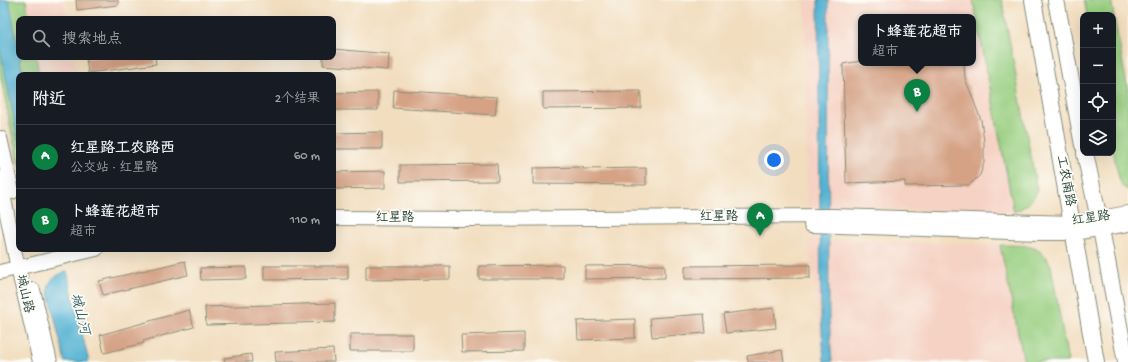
<!DOCTYPE html>
<html lang="zh">
<head>
<meta charset="utf-8">
<style>
  body { margin:0; font-family:"Gochi Hand","LXGW WenKai TC",sans-serif; background:#20242c; color:#f1f3f6 }
  .controls { position:absolute; right:12px; top:12px; display:grid; overflow:hidden; border-radius:8px; box-shadow:0 4px 16px #0002 }
  .controls button { width:36px; height:36px; display:grid; place-items:center; padding:0; border:0; border-bottom:1px solid #363941; background:#171b24; color:#f1f3f6; font:20px sans-serif }
  .you { position:absolute; left:774px; top:160px; width:14px; height:14px; margin:-10px; border:3px solid #fff; border-radius:50%; background:#1a73e8; box-shadow:0 0 0 6px #1a73e833 }
  .badge { display:grid; place-items:center; width:26px; height:26px; border-radius:50%; background:#0b8043; color:#fff; font-size:13px; font-weight:700 }
  .pin { position:absolute; translate:-50% -33px; filter:drop-shadow(0 1px 2px #0008) }
  .pin::after { content:''; position:absolute; top:21px; width:14px; height:12px; background:inherit; clip-path:polygon(0 0,100% 0,50% 100%) }
  .popup { position:absolute; left:858px; top:14px; width:118px; height:52px; box-sizing:border-box; display:grid; place-content:center; border-radius:8px; background:#171b24; filter:drop-shadow(0 1px 3px #0005); font-size:13px; white-space:nowrap; color:#9ea1a6 }
  .popup b { font-size:15px; color:#f1f3f6 }
  .popup::after { content:''; position:absolute; left:50%; top:100%; margin-left:-8px; border:8px solid transparent; border-top-color:#171b24 }
  .list { margin:0; padding:0; list-style:none }
  h2 { display:flex; justify-content:space-between; align-items:center; height:52px; margin:0; padding:0 16px; font-size:17px }
  h2 small { font-size:13px; font-weight:400; color:#9ea1a6 }
  .list li { display:grid; grid-template-columns:26px 1fr auto; gap:12px; align-items:center; box-sizing:border-box; height:64px; padding:0 16px; border-top:1px solid #363941 }
  .list b { display:block; font-size:15px; white-space:nowrap }
  .list p { margin:0; font-size:13px; white-space:nowrap; color:#9ea1a6 }
  .list em { font-size:13px; font-style:normal; color:#9ea1a6 }
  .icon { flex:none; width:22px; height:22px; fill:none; stroke:currentColor; stroke-width:2; stroke-linecap:round; stroke-linejoin:round }
  .map { position:relative; flex:none; width:1128px; height:362px; overflow:hidden }
  .search { position:absolute; background:#171b24; box-shadow:0 4px 16px #0002; left:16px; top:16px; width:320px; height:44px; display:flex; align-items:center; gap:10px; box-sizing:border-box; padding:0 14px; border-radius:8px; color:#9ea1a6; font-size:15px }
  .panel { position:absolute; background:#171b24; box-shadow:0 4px 16px #0002; left:16px; top:72px; width:320px; height:180px; border-radius:8px }
  .map>svg:first-child { display:block }
  .built { fill:#f5d2c3; fill-rule:evenodd }
  .green { fill:#97cd7f; stroke:#5b855a }
  .water { fill:#54b2d3; stroke:#3a7884 }
  .building { fill:#d5a285 }
  .lines { fill:none; stroke-linecap:round; stroke-linejoin:round }
  .secondary-casing { stroke:#888d79; stroke-width:16 }
  .primary-casing { stroke:#888d79; stroke-width:18 }
  .secondary { stroke:#fff; stroke-width:14 }
  .primary { stroke:#fff; stroke-width:16 }
  .labels { text-anchor:middle; dominant-baseline:central; stroke-width:3.5; stroke-linejoin:round; paint-order:stroke }
  .street-label { font-size:13px; fill:#1f3d34; stroke:#fdfcf7 }
  .water-label { font-size:14px; font-style:italic; fill:#2f6064; stroke:#fdfcf7 }
</style>
</head>
<body>
<div class="map">
<svg width="1128" height="362" viewBox="0 0 1128 362">
  <rect width="100%" height="100%" fill="#fdfcf7"/>
  <filter id="ink" filterUnits="userSpaceOnUse"><feTurbulence type="fractalNoise" baseFrequency=".025" numOctaves="2"/><feDisplacementMap in="SourceGraphic" scale="8" xChannelSelector="R" yChannelSelector="G"/><feConvolveMatrix kernelMatrix="1 2 1 2 8 2 1 2 1" color-interpolation-filters="sRGB"/></filter>
  <filter id="wash" filterUnits="userSpaceOnUse"><feTurbulence type="fractalNoise" baseFrequency=".012" numOctaves="4" result="noise"/><feDisplacementMap in="SourceGraphic" scale="16" xChannelSelector="R" yChannelSelector="G"/><feGaussianBlur stdDeviation="0.9" result="paint"/><feColorMatrix in="noise" values="0 0 0 0 0 0 0 0 0 0 0 0 0 0 0 0 0 1.4 0 .05"/><feComposite in="paint" operator="in"/></filter>
  <g filter="url(#wash)">
    <rect width="100%" height="100%" fill="#f2ddbe"/>
    <g class="built">
      <path d="M26 0H63L67 19H29Z"/>
      <path d="M805 0H973L1014 212 807 207ZM861 17H973V63H861Z"/>
      <path d="M36 57H74L77 75H39Z"/>
      <path d="M808 239 1000 245 1024 362H824Z"/>
    </g>
    <g class="green">
      <path d="M0 0H26L29 19H19V57H36L39 75H19V169L0 74Z"/>
      <path d="M973 0H1002L1037 190C1034 201 1024 208 1014 212Z"/>
      <path d="M1084 0H1111L1128 91V190L1123 187 1119 179 1113 150V15H1087Z"/>
      <path d="M1000 245C1024 246 1039 242 1051 266L1068 362H1024Z"/>
    </g>
    <g class="water">
      <path d="M0 0H9L23 75H19V145L0 48Z"/>
      <path d="M818 0H828L829 316 832 362H824L821 316Z"/>
      <path d="M67 271 89 362H65L48 290C50 277 56 276 67 271Z"/>
    </g>
    <g id="blocks">
      <g class="building">
        <path d="M76 0H118V5L77 10Z"/>
        <path d="M333 49 389 54 388 70 323 65V57H333Z"/>
        <path d="M97 57H155L156 64 88 73 86 58Z"/>
        <path d="M861 61V63H964L965 78 981 120 984 141V163L980 175 974 181 968 185 905 186V181L846 183 843 64Z"/>
        <path d="M394 90 497 97 495 115 393 108Z"/>
        <path d="M641 91V108L543 109V92Z"/>
        <path d="M378 92V110H333V93Z"/>
        <path d="M382 132V149H333V133Z"/>
        <path d="M497 164 498 181 400 182V165Z"/>
        <path d="M583 167V169L646 168V185L533 184V168Z"/>
        <path d="M385 171V188L334 189V172Z"/>
        <path d="M185 261 188 275 103 295 99 281Z"/>
        <path d="M563 265V279H479V266Z"/>
        <path d="M665 265V278L585 279V266Z"/>
        <path d="M810 265V278L685 279V266Z"/>
        <path d="M264 266H348V279L264 280Z"/>
        <path d="M366 266H450V279L366 280Z"/>
        <path d="M246 267V279L201 280 200 268Z"/>
        <path d="M335 303V322L206 325 205 307Z"/>
        <path d="M774 308 776 328 726 333 723 314Z"/>
        <path d="M189 310 194 327 143 341 144 343 104 353 100 335Z"/>
        <path d="M704 314 706 333 652 337 650 318Z"/>
        <path d="M635 319V338L578 340 577 321Z"/>
        <path d="M524 333V351L462 352 461 335Z"/>
        <rect x="350" y="334" width="63" height="17"/>
        <path d="M333 349 334 362H276L275 352Z"/>
        <path d="M782 350 784 362H748L747 356Z"/>
        <path d="M251 354 252 362H225L224 358Z"/>
      </g>
    </g>
  </g>
  <g filter="url(#ink)">
    <use href="#blocks" fill-opacity="0" stroke="#888d79" stroke-width="1"/>
    <g class="lines">
      <defs>
        <g id="secondary">
          <path d="M0 138 12 192"/>
          <path d="M0 179 16 259 40 362"/>
          <path d="M333 218 467 219 833 216 1073 223 1128 213"/>
          <path d="M811 225 1040 233H1074L1128 224"/>
          <path d="M0 272 96 249"/>
          <path d="M33 290 50 362"/>
        </g>
        <g id="primary">
          <path d="M1033 0 1096 362"/>
          <path d="M1056 0 1083 145"/>
          <path d="M1085 153 1101 229 1126 362"/>
        </g>
      </defs>
      <use href="#secondary" class="secondary-casing"/>
      <use href="#primary" class="primary-casing"/>
      <use href="#secondary" class="secondary"/>
      <use href="#primary" class="primary"/>
    </g>
  </g>
  <g class="labels">
    <g class="street-label">
      <text transform="translate(1065 181) rotate(79)">工农南路</text>
      <text x="719" y="217">红星路</text>
      <text x="395" y="218">红星路</text>
      <text transform="translate(1091 219) rotate(-8)">红星路</text>
      <text transform="translate(24 294) rotate(77)">城山路</text>
    </g>
    <g class="water-label">
      <text transform="translate(79 314) rotate(76)">城山河</text>
    </g>
  </g>
</svg>
<div class="controls">
<button>+</button>
<button>−</button>
<button><svg class="icon" aria-label="locate" viewBox="0 0 24 24"><circle cx="12" cy="12" r="6"/><path d="M12 2v4M12 18v4M2 12h4M18 12h4"/></svg></button>
<button><svg class="icon" aria-label="layers" viewBox="0 0 24 24"><path d="M12 4l9 5-9 5-9-5zM3 14l9 5 9-5"/></svg></button>
</div>
<div class="you"></div>
<div class="pin badge" style="left:760px;top:236px">A</div>
<div class="pin badge" style="left:917px;top:112px">B</div>
<div class="popup"><b>卜蜂莲花超市</b>超市</div>
<div class="search"><svg class="icon" aria-label="search" viewBox="0 0 24 24"><circle cx="10" cy="10" r="6"/><path d="M15 15l6 6"/></svg>搜索地点</div>
<section class="panel">
<h2>附近<small>2个结果</small></h2>
<ul class="list">
<li><span class="badge">A</span><div><b>红星路工农路西</b><p>公交站 · 红星路</p></div><em>60 m</em></li>
<li><span class="badge">B</span><div><b>卜蜂莲花超市</b><p>超市</p></div><em>110 m</em></li>
</ul>
</section>
</div>
</body>
</html>
